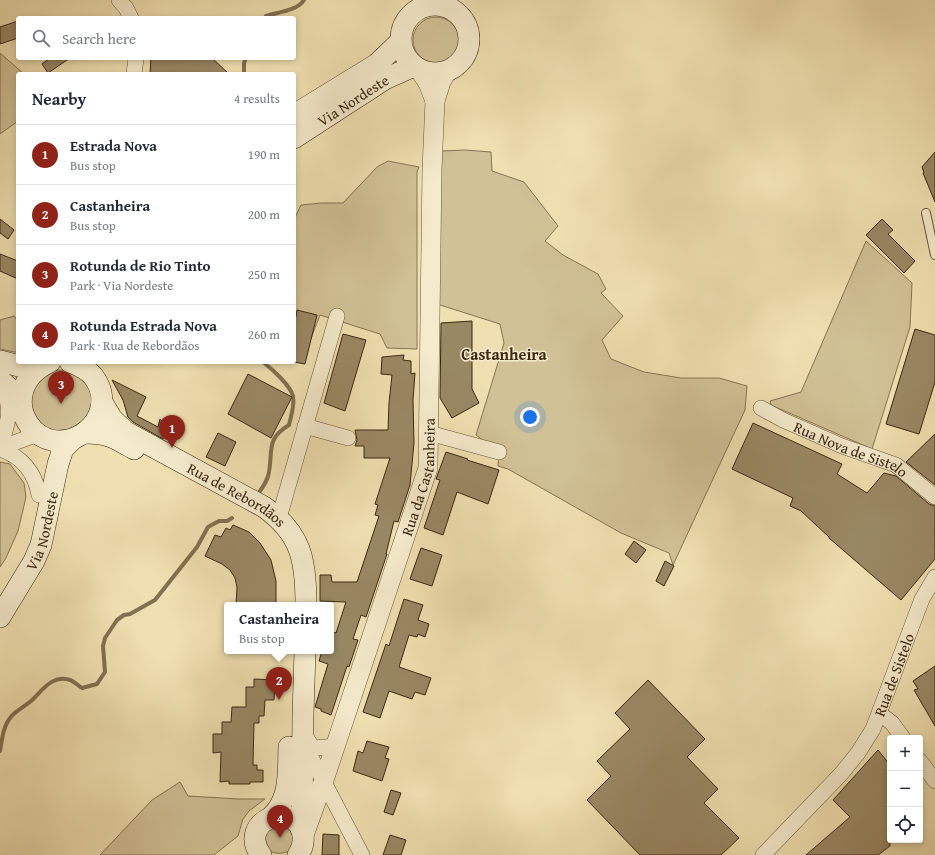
<!DOCTYPE html>
<html lang="en">
<head>
<meta charset="utf-8">
<style>
  body { margin:0; font-family:"Gentium Book Plus",serif; background:#f2f2f3; color:#1f2937 }
  .controls { position:absolute; right:12px; bottom:12px; display:grid; overflow:hidden; border-radius:4px; box-shadow:0 2px 6px #0003 }
  .controls button { width:36px; height:36px; display:grid; place-items:center; padding:0; border:0; border-bottom:1px solid #e0e1e3; background:#fff; color:#1f2937; font:20px sans-serif }
  .you { position:absolute; left:530px; top:417px; width:14px; height:14px; margin:-10px; border:3px solid #fff; border-radius:50%; background:#1a73e8; box-shadow:0 0 0 6px #1a73e833 }
  .badge { display:grid; place-items:center; width:26px; height:26px; border-radius:50%; background:#8f2418; color:#fff; font-size:13px; font-weight:700 }
  .pin { position:absolute; translate:-50% -33px; filter:drop-shadow(0 1px 2px #0008) }
  .pin::after { content:''; position:absolute; top:21px; width:14px; height:12px; background:inherit; clip-path:polygon(0 0,100% 0,50% 100%) }
  .popup { position:absolute; left:224px; top:602px; width:110px; height:52px; box-sizing:border-box; display:grid; place-content:center; border-radius:4px; background:#fff; filter:drop-shadow(0 1px 3px #0005); font-size:13px; white-space:nowrap; color:#747a83 }
  .popup b { font-size:15px; color:#1f2937 }
  .popup::after { content:''; position:absolute; left:50%; top:100%; margin-left:-8px; border:8px solid transparent; border-top-color:#fff }
  .list { margin:0; padding:0; list-style:none }
  h2 { display:flex; justify-content:space-between; align-items:center; height:52px; margin:0; padding:0 16px; font-size:17px }
  h2 small { font-size:13px; font-weight:400; color:#747a83 }
  .list li { display:grid; grid-template-columns:26px 1fr auto; gap:12px; align-items:center; box-sizing:border-box; height:60px; padding:0 16px; border-top:1px solid #e0e1e3 }
  .list b { display:block; font-size:15px; white-space:nowrap }
  .list p { margin:0; font-size:13px; white-space:nowrap; color:#747a83 }
  .list em { font-size:13px; font-style:normal; color:#747a83 }
  .icon { flex:none; width:22px; height:22px; fill:none; stroke:currentColor; stroke-width:2; stroke-linecap:round; stroke-linejoin:round }
  .map { position:relative; flex:none; width:935px; height:855px; overflow:hidden }
  .search { position:absolute; background:#fff; box-shadow:0 2px 6px #0003; left:16px; top:16px; width:280px; height:44px; display:flex; align-items:center; gap:10px; box-sizing:border-box; padding:0 14px; border-radius:4px; color:#747a83; font-size:15px }
  .panel { position:absolute; background:#fff; box-shadow:0 2px 6px #0003; left:16px; top:72px; width:280px; height:292px; border-radius:4px }
  .map>svg:first-child { display:block }
  .green { fill:#d1c196; stroke:#867453 }
  .lines { fill:none; stroke-linecap:round; stroke-linejoin:round }
  .stream { stroke:#827150; stroke-width:4 }
  .building { fill:#998864; stroke:#3b2810 }
  .service-casing { stroke:#685638; stroke-width:10 }
  .minor-casing { stroke:#685638; stroke-width:16 }
  .tertiary-casing { stroke:#685638; stroke-width:20 }
  .secondary-casing { stroke:#3b2810; stroke-width:22 }
  .service { stroke:#f5ebcc; stroke-width:8 }
  .minor { stroke:#f5ebcc; stroke-width:15 }
  .tertiary { stroke:#f5ebcc; stroke-width:19 }
  .secondary { stroke:#f5ebcc; stroke-width:21 }
  .labels { text-anchor:middle; dominant-baseline:central; stroke-width:3; stroke-linejoin:round; paint-order:stroke }
  .street-label { font-size:15px; fill:#3b2810; stroke:#f5ebcc }
  .neighbourhood-label { font-size:16px; font-weight:bold; fill:#3b2810; stroke:#f5ebcc }
</style>
</head>
<body>
<div class="map">
<svg width="935" height="855" viewBox="0 0 935 855">
  <rect width="100%" height="100%" fill="#f0e0b1"/>
  <filter id="stains"><feTurbulence type="fractalNoise" baseFrequency=".005" numOctaves="4"/><feColorMatrix values="0 0 0 0 .2 0 0 0 0 .09 0 0 0 0 .02 0 0 0 .5 -.17"/></filter>
  <radialGradient id="worn" r=".72"><stop offset=".6" stop-color="#630" stop-opacity="0"/><stop offset="1" stop-color="#630" stop-opacity=".3"/></radialGradient>
  <g class="green">
    <circle cx="436" cy="40" r="23"/>
    <path d="M0 53 24 74H18V121L0 134Z"/>
    <path d="M465 150 491 152 492 171 524 182 558 226 545 241 563 255 598 274 606 289 601 293 623 316 602 340 611 359 644 372 681 378H719L747 386 745 410 673 565 669 553 621 533 508 469 498 466 499 452 476 435 504 343 500 324 437 304 441 151Z"/>
    <path d="M388 161 419 167 417 172V349L387 348 380 334 320 315 310 341 294 339V220L301 205 322 203H343L377 167Z"/>
    <path d="M866 241 912 283 910 327 872 449 771 405 770 401 801 392Z"/>
    <path d="M14 316 18 321V352H14L0 349V320Z"/>
    <path d="M54 370C71 369 89 378 92 397 93 403 90 412 88 418L62 434 42 428 30 411 31 390 36 381Z"/>
    <path d="M0 462 10 464 24 483 26 497 18 531 6 558 0 567Z"/>
    <path d="M180 782 188 796 238 799H265L249 811 243 819 238 836 214 855H100L152 800Z"/>
    <path d="M286 825 295 837 291 850C283 855 269 855 266 845 265 842 266 838 265 835L271 827Z"/>
  </g>
  <g class="lines">
    <g class="stream">
      <path d="M265 18 266 16C278 12 297 11 304 0"/>
      <path d="M244 74V63L246 58"/>
      <path d="M258 494C263 487 268 480 269 472 273 449 266 439 289 425 291 416 295 405 293 396 290 385 272 369 263 362"/>
      <path d="M0 751C2 740 3 727 10 718 15 711 24 707 31 701 42 691 52 674 70 680 74 681 78 686 82 688L97 684 105 672 103 646 105 638 117 620 124 615 130 614 155 600 197 547 208 527 219 521H227L232 518"/>
    </g>
  </g>
  <g class="building">
    <path d="M18 21V38L0 44V27Z"/>
    <path d="M50 58H70L48 73 42 64Z"/>
    <path d="M151 58H212L229 74H150Z"/>
    <path d="M935 152V202L923 173H924L922 167Z"/>
    <path d="M0 219 14 230 8 239 0 233Z"/>
    <path d="M882 219 893 230 888 234 915 261 904 273 866 235Z"/>
    <path d="M0 254 18 261V279L0 271Z"/>
    <path d="M297 310 317 315 305 364 294 362V316L296 317Z"/>
    <path d="M472 321V389L479 403 452 418 440 398 441 323Z"/>
    <path d="M915 329 935 335V382L919 434 886 424Z"/>
    <path d="M343 334 366 340 345 411 324 403Z"/>
    <path d="M404 355 403 360 411 361V374L415 373 413 400 414 443 410 485 398 522 394 521 386 554H387L366 617 361 615 353 639 358 640 349 667 347 666 331 715 321 711V709L315 707 328 664 319 661 322 651H331V631L336 633 346 602 320 601V575H331L332 582H357L379 516 375 515 378 505 375 504 390 458H364V446H355L357 440 355 430H388L389 403 392 375 381 374 382 357Z"/>
    <path d="M248 374 292 397 271 438 228 414Z"/>
    <path d="M112 380 146 397 137 416 158 427 160 419 169 428 163 439 133 422 128 417 123 400Z"/>
    <path d="M753 423 842 464 837 474 867 493 884 473 896 476 929 504 935 506V559L901 600 829 538V537L801 511 790 506 793 498 732 469Z"/>
    <path d="M218 433 236 442 225 466 206 457Z"/>
    <path d="M935 434V485L906 462Z"/>
    <path d="M446 452 468 459 467 460 499 470 488 504 457 492 443 535 424 528 440 480 436 479Z"/>
    <path d="M233 525 249 532 260 543 271 560 276 581V605H236L237 587 235 578 230 570 222 564 205 556 215 535 221 537 226 528 230 530Z"/>
    <path d="M634 541 646 550 636 563 625 554Z"/>
    <path d="M421 548 442 555 432 586 410 579Z"/>
    <path d="M665 561 674 566 664 586 656 581Z"/>
    <path d="M404 599 423 605 418 620 429 624 425 637 418 634 417 637 409 635 399 667 431 678 425 695 415 692 412 699 389 691 380 718 363 712 386 644 389 646Z"/>
    <path d="M935 666V726L914 690 918 689 913 681Z"/>
    <path d="M254 679 275 680 274 700H265L264 716H259V723H254L253 765H257V770H263V782H250V784H229V781L220 782 221 752 213 753V734H222V722H231L232 707H246V687H254Z"/>
    <path d="M648 680 705 739 687 757 718 789 704 803 739 838 721 855H640L587 800 611 776 597 761 630 729 615 713Z"/>
    <path d="M367 741 389 747 385 758 389 759 382 781 353 771 358 751 363 753Z"/>
    <path d="M878 750 890 765V846L878 855H806L850 817 833 800Z"/>
    <path d="M391 790 401 793 393 815 384 812Z"/>
    <path d="M323 834 339 835V855H322Z"/>
    <path d="M390 835 406 840 401 855H383Z"/>
  </g>
  <g class="lines">
    <defs>
      <path id="service" d="M926 213 935 255"/>
      <g id="minor">
        <path d="M119 0 126 8 131 18"/>
        <path d="M134 74 136 58"/>
        <path d="M2 382C10 406 11 414 3 438"/>
        <path id="s1" d="M761 408 783 420 842 446 896 465 935 497"/>
        <path d="M305 426 348 438"/>
        <path d="M429 433 499 452"/>
        <path d="M0 448 38 434"/>
        <path d="M0 449C21 456 35 472 39 495"/>
        <path d="M279 518 337 316"/>
        <path d="M880 714 892 723 903 738"/>
        <path d="M305 736 311 745 315 748 336 746"/>
        <path d="M303 742 362 855"/>
        <path d="M920 761 935 781"/>
        <path id="s2" d="M763 855 841 774 858 753 873 729 922 599 935 577"/>
      </g>
      <g id="tertiary">
        <path d="M446 0 451 9"/>
        <path d="M421 8 426 0"/>
        <path d="M419 69 428 83 435 101"/>
        <path id="s3" d="M304 835 324 780 428 468 432 169 435 101 441 82 447 71"/>
      </g>
      <g id="secondary">
        <circle cx="435" cy="39" r="34"/>
        <path d="M294 115 377 64 401 41"/>
        <path id="s4" d="M294 138 385 79 414 66"/>
        <path d="M0 361 19 366 43 365"/>
        <path d="M50 362C21 375 11 406 34 431 41 437 50 441 59 441 93 440 115 404 93 376 87 369 78 365 70 362"/>
        <path d="M0 380 21 399"/>
        <path id="s5" d="M102 402 112 419 126 432 264 507C302 534 306 561 306 605"/>
        <path d="M86 433C108 433 115 438 134 449"/>
        <path id="s6" d="M0 617 34 561 41 545 58 464 63 449 72 440"/>
        <path d="M271 817C291 799 288 772 289 747"/>
        <path d="M302 831 303 715 305 651"/>
        <path d="M261 855C236 821 296 797 303 835 304 842 302 849 298 855"/>
      </g>
    </defs>
    <use href="#service" class="service-casing"/>
    <use href="#minor" class="minor-casing"/>
    <use href="#tertiary" class="tertiary-casing"/>
    <use href="#secondary" class="secondary-casing"/>
    <use href="#service" class="service"/>
    <use href="#minor" class="minor"/>
    <use href="#tertiary" class="tertiary"/>
    <use href="#secondary" class="secondary"/>
  </g>
  <g class="labels">
    <g class="street-label">
      <text stroke="none"><textPath href="#s4" startOffset="70">Via Nordeste</textPath></text>
      <text stroke="none"><textPath href="#s1" startOffset="99">Rua Nova de Sistelo</textPath></text>
      <text stroke="none"><textPath href="#s3" startOffset="377">Rua da Castanheira</textPath></text>
      <text stroke="none"><textPath href="#s5" startOffset="166">Rua de Rebordãos</textPath></text>
      <text stroke="none"><textPath href="#s6" startOffset="97">Via Nordeste</textPath></text>
      <text stroke="none"><textPath href="#s2" startOffset="226">Rua de Sistelo</textPath></text>
    </g>
    <g class="neighbourhood-label">
      <text x="504" y="354">Castanheira</text>
    </g>
  </g>
  <rect width="100%" height="100%" filter="url(#stains)"/>
  <rect width="100%" height="100%" fill="url(#worn)"/>
</svg>
<div class="controls">
<button>+</button>
<button>−</button>
<button><svg class="icon" aria-label="locate" viewBox="0 0 24 24"><circle cx="12" cy="12" r="6"/><path d="M12 2v4M12 18v4M2 12h4M18 12h4"/></svg></button>
</div>
<div class="you"></div>
<div class="pin badge" style="left:172px;top:448px">1</div>
<div class="pin badge" style="left:279px;top:700px">2</div>
<div class="popup"><b>Castanheira</b>Bus stop</div>
<div class="pin badge" style="left:61px;top:404px">3</div>
<div class="pin badge" style="left:280px;top:838px">4</div>
<div class="search"><svg class="icon" aria-label="search" viewBox="0 0 24 24"><circle cx="10" cy="10" r="6"/><path d="M15 15l6 6"/></svg>Search here</div>
<section class="panel">
<h2>Nearby<small>4 results</small></h2>
<ul class="list">
<li><span class="badge">1</span><div><b>Estrada Nova</b><p>Bus stop</p></div><em>190 m</em></li>
<li><span class="badge">2</span><div><b>Castanheira</b><p>Bus stop</p></div><em>200 m</em></li>
<li><span class="badge">3</span><div><b>Rotunda de Rio Tinto</b><p>Park · Via Nordeste</p></div><em>250 m</em></li>
<li><span class="badge">4</span><div><b>Rotunda Estrada Nova</b><p>Park · Rua de Rebordãos</p></div><em>260 m</em></li>
</ul>
</section>
</div>
</body>
</html>
